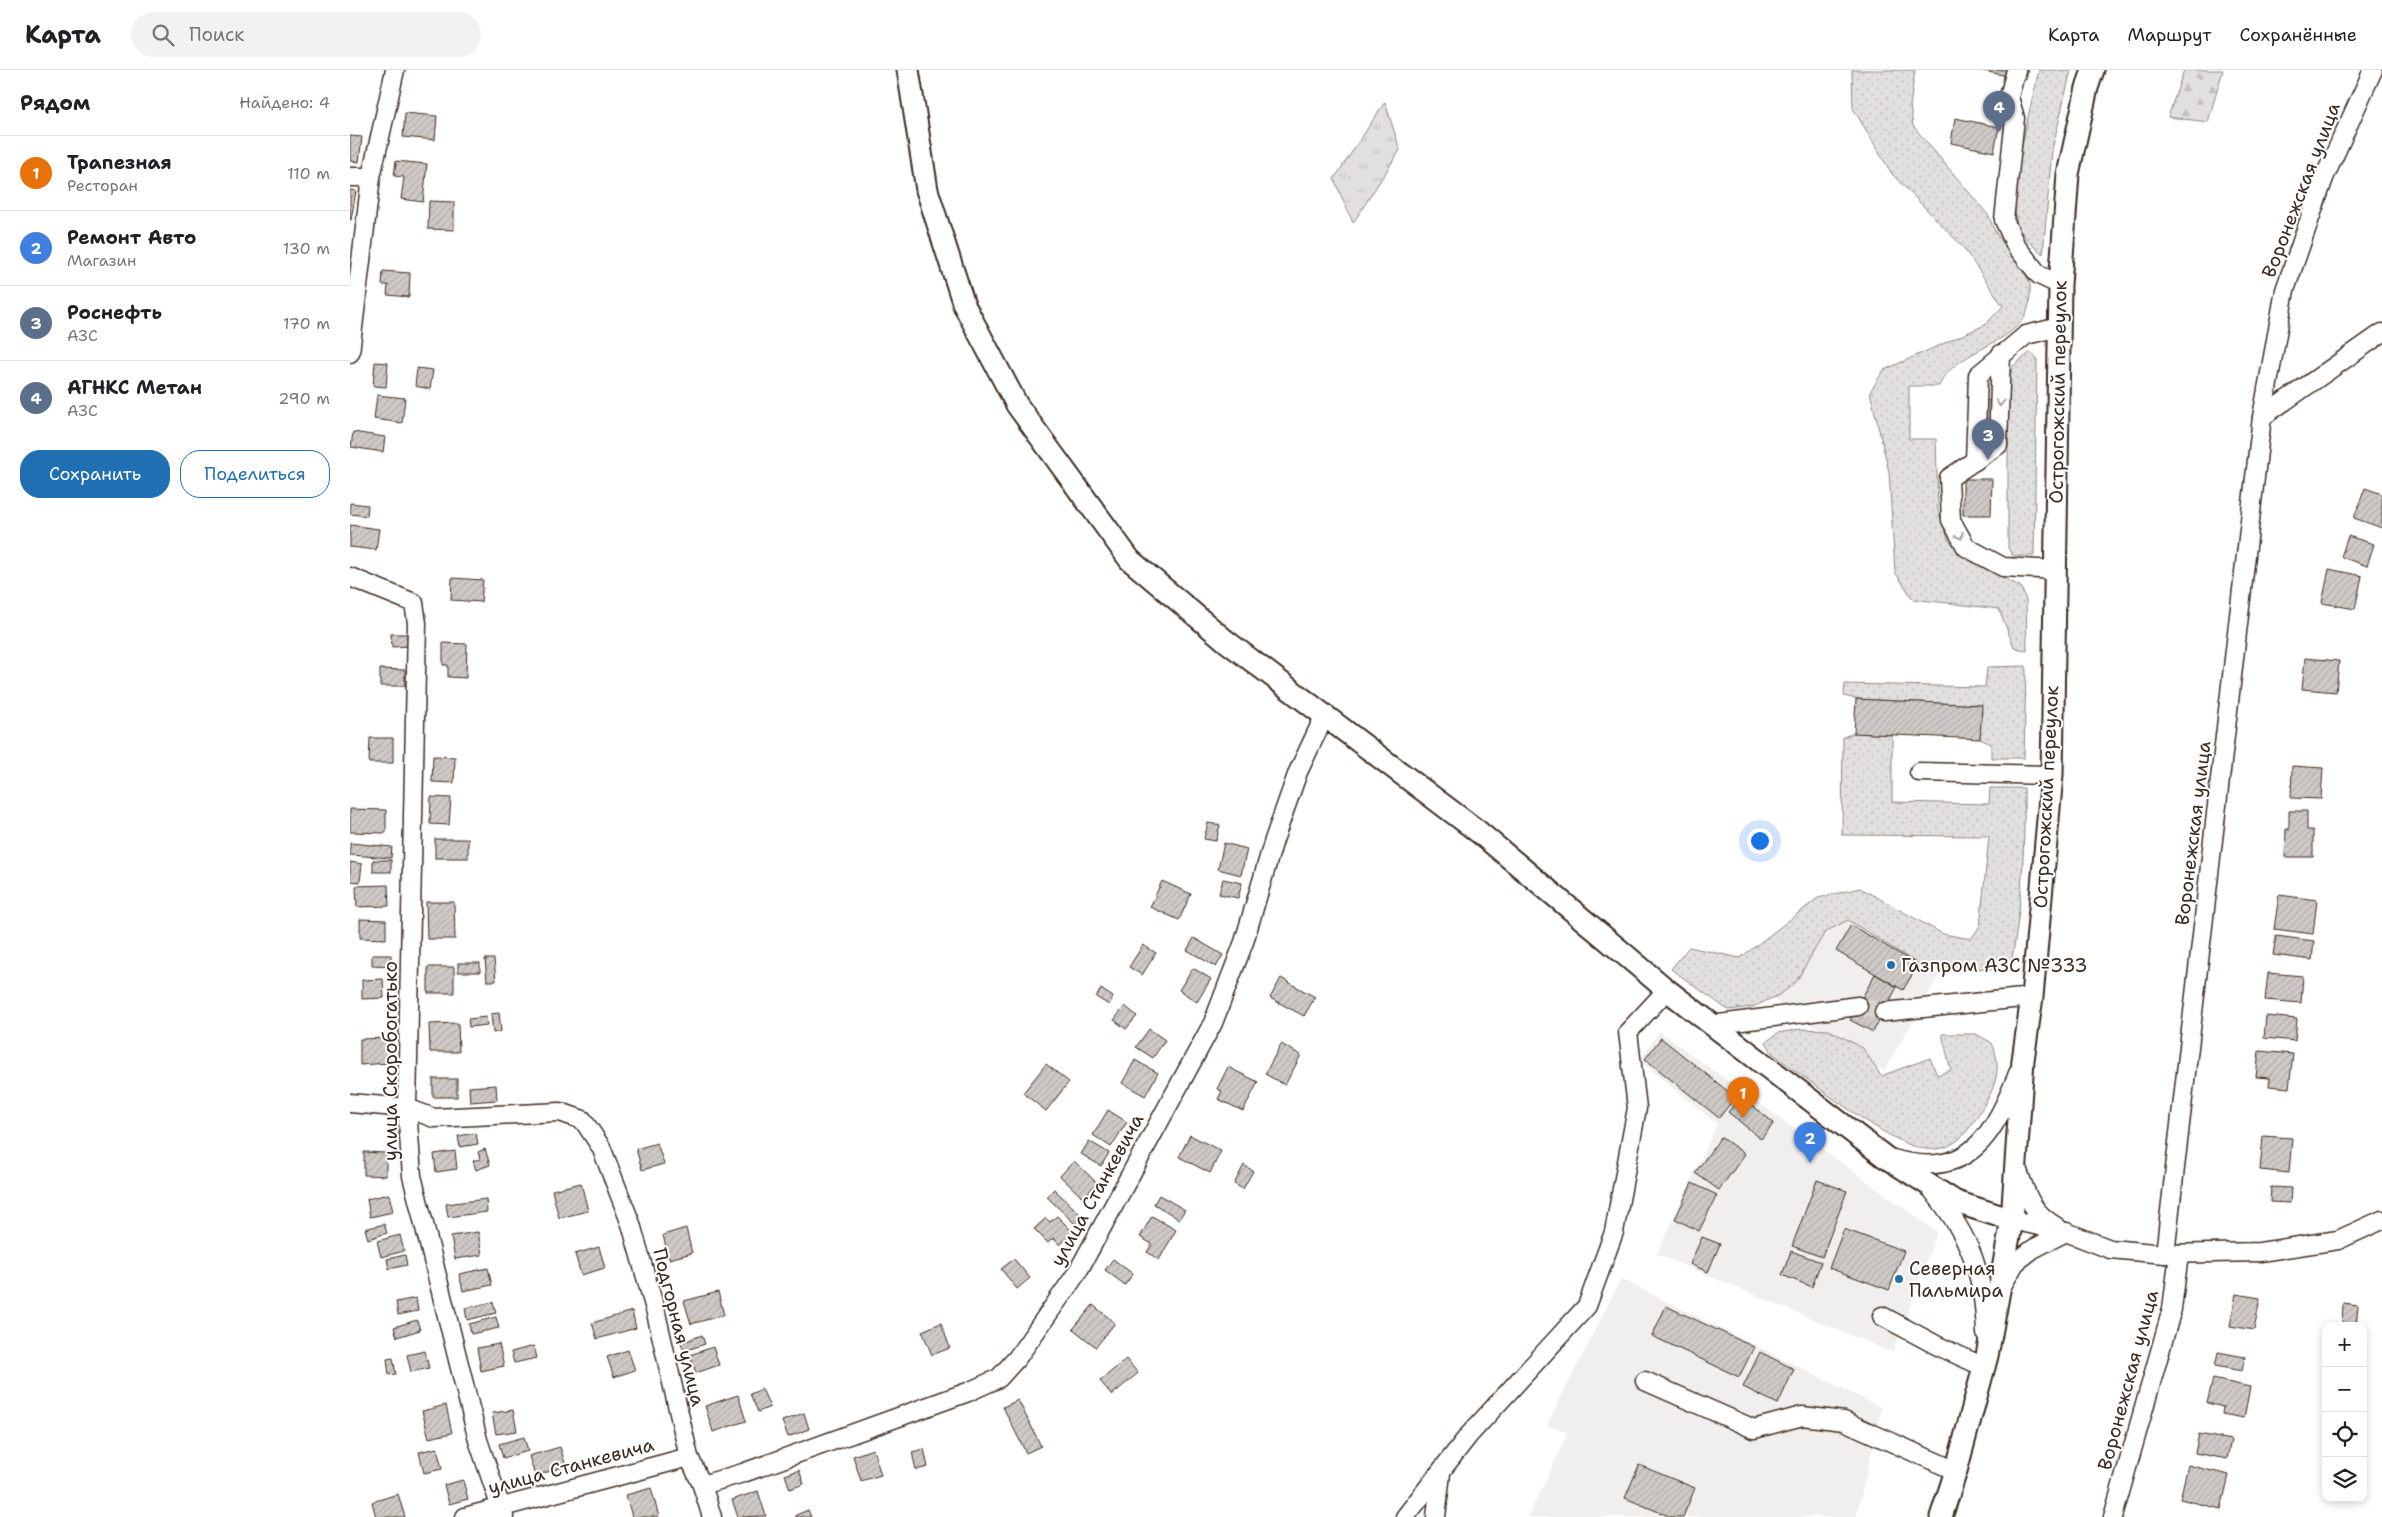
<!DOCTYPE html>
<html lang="ru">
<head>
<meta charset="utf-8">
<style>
  body { margin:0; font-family:"Shantell Sans",sans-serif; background:#f2f2f2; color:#202124 }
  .controls { position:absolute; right:15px; bottom:15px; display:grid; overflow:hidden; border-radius:10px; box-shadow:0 2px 8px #0003 }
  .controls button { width:45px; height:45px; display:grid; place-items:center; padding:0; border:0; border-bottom:1px solid #e0e0e0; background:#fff; color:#202124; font:25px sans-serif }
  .you { position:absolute; left:1409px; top:770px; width:18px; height:18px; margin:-12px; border:4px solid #fff; border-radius:50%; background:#1a73e8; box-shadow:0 0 0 8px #1a73e833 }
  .badge { display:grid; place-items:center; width:32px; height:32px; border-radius:50%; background:#1f6fb2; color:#fff; font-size:16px; font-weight:700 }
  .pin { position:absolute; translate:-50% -41px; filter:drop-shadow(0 1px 2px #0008) }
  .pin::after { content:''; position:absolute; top:26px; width:18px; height:15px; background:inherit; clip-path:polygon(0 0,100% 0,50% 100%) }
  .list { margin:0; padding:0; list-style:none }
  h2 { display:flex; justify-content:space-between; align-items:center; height:65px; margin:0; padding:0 20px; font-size:21px }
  h2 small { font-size:16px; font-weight:400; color:#757577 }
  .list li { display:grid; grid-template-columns:32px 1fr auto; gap:15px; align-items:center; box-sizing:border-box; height:75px; padding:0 20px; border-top:1px solid #e0e0e0 }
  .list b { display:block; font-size:19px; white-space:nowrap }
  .list p { margin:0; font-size:16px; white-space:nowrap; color:#757577 }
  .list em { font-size:16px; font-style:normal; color:#757577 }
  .actions { display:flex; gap:10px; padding:15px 20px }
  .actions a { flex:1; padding:11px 0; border:1px solid #1f6fb2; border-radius:20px; text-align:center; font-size:18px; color:#1f6fb2 }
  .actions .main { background:#1f6fb2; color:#fff }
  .icon { flex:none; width:28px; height:28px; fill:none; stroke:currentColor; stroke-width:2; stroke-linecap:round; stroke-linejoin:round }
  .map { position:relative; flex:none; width:2032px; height:1447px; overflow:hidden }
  header { display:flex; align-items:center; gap:30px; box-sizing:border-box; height:70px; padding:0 25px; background:#fff; border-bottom:1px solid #e0e0e0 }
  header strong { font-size:24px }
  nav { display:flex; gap:28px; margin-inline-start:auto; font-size:18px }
  .search { width:350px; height:45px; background:#f2f2f2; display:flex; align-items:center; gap:12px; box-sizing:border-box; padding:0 18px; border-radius:28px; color:#757577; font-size:19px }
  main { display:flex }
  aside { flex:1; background:#fff }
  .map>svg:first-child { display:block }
  .built { fill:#f1efee }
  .grass { fill:url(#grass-dots); stroke:#8e857e }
  .forest { fill:url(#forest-firs); stroke:#8e857e }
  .park { fill:url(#park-tufts); stroke:#8e857e }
  .building { fill:url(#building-hatch); stroke:#3b2a1e }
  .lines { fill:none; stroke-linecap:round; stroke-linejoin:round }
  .minor-tunnel { stroke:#d8d4d2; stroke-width:18; stroke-dasharray:18 9; stroke-linecap:butt }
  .minor-casing { stroke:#3b2a1e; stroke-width:21 }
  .major-casing { stroke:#3b2a1e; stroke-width:25 }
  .minor { stroke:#fff; stroke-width:18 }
  .major { stroke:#fff; stroke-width:21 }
  .oneway { stroke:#a79f9a }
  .poi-dot { fill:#1f6fb2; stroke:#fff; stroke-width:2 }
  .labels { text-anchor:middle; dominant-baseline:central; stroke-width:4; stroke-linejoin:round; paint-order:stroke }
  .street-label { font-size:19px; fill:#3b2a1e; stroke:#fff }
  .poi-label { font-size:19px; fill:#3b2a1e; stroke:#fff; text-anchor:start }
</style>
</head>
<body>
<header>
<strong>Карта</strong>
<div class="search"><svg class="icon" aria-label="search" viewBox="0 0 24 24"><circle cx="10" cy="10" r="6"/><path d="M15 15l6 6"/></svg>Поиск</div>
<nav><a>Карта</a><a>Маршрут</a><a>Сохранённые</a></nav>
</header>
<main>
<aside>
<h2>Рядом<small>Найдено: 4</small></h2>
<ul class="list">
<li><span class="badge" style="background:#e8710a">1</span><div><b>Трапезная</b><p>Ресторан</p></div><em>110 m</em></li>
<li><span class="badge" style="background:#3f7fe0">2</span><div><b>Ремонт Авто</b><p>Магазин</p></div><em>130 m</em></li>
<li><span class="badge" style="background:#5c6f8a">3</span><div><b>Роснефть</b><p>АЗС</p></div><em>170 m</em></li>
<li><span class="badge" style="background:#5c6f8a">4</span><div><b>АГНКС Метан</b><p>АЗС</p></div><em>290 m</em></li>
</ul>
<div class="actions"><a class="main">Сохранить</a><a>Поделиться</a></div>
</aside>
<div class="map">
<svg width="2032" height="1447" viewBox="0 0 2032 1447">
  <defs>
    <pattern id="grass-dots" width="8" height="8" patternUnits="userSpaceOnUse" patternTransform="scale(1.25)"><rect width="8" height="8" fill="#e2e0de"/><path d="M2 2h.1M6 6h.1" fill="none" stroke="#c3c0be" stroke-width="1.8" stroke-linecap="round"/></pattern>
    <pattern id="forest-firs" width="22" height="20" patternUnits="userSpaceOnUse" patternTransform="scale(1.25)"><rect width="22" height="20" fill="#e2e0de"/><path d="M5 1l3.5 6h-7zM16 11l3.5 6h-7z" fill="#c3c0be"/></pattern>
    <pattern id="park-tufts" width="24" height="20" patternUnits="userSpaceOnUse" patternTransform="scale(1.25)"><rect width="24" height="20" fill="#e2e0de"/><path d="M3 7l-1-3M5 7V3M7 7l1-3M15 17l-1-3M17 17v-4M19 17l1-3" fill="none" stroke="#c3c0be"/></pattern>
    <pattern id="building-hatch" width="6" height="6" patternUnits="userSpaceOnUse" patternTransform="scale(1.25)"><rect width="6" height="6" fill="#cfcac7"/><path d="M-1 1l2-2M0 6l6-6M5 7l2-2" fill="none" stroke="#b3aeaa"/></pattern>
  </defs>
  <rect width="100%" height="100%" fill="#fff"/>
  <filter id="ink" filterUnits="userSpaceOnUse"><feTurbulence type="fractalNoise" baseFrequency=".02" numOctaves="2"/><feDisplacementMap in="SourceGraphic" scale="10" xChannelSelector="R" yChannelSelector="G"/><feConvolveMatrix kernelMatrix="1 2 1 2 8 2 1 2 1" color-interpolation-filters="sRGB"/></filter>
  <g filter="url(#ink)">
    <g class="built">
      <path d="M1497 833 1600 886 1534 1002 1419 927Z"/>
      <path d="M1309 961 1587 1162 1543 1283 1307 1184 1367 1054 1290 991Z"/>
      <path d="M1271 1209 1532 1338 1506 1447H1178L1218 1363 1197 1355Z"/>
    </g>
    <g class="grass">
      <path d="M1502 0H1565L1560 36 1563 56 1639 146C1646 173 1670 188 1679 211 1681 215 1680 222 1680 226 1680 275 1606 275 1589 316H1559V369H1586L1588 440 1599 471 1631 495 1671 517 1676 530 1677 581 1664 577 1649 539 1563 529 1545 502 1539 402 1520 322 1534 300 1635 255 1653 236 1613 177 1542 104 1503 38Z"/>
      <path d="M1689 0H1721L1702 80 1693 184C1684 177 1675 169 1669 159 1655 133 1682 31 1689 0Z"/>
      <path d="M1681 282 1687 288 1684 486H1663L1658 478V309L1663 296Z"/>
      <path d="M1676 596 1674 688H1641V674L1630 669 1631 635 1506 629 1494 626 1495 614 1635 617 1637 597Z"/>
      <path d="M1504 663 1542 665V732L1639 734 1640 718H1674C1675 775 1672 834 1662 889L1646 899 1573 897 1498 850 1475 862 1446 912 1431 924 1403 937 1378 940 1321 899 1339 877 1390 888 1468 828 1510 818 1593 864 1621 869 1630 856 1639 766 1492 765 1493 667Z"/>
      <path d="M1450 959 1479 960 1513 978 1531 1006 1580 988 1587 1005 1601 1000 1592 964H1626L1642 973C1653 999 1645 1018 1631 1040 1618 1062 1605 1082 1575 1079 1541 1076 1455 1007 1423 984L1416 972 1428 963Z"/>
    </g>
    <path class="forest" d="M1834 0H1873L1858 52 1818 47Z"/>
    <path class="park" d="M1035 32 1050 80 1003 153 984 109Z"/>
    <g class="building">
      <path d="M1629 0H1678L1676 10Z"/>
      <path d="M55 43 87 46 85 70 53 67Z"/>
      <path d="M1605 48 1649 57 1644 82 1601 73Z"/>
      <path d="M0 66 12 67 9 92 0 91Z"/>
      <path d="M46 91 77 94 73 132 51 129 54 107 44 106Z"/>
      <path d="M0 120 6 121 1 150H0Z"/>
      <path d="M79 131 104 132V160L78 159Z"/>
      <path d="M33 201 60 203 59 227 37 225 38 215H32Z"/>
      <path d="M25 292 38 293 36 317 23 316Z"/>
      <path d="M67 298 83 300 80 319 65 316Z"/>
      <path d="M27 325 55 328 52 353 24 349Z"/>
      <path d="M1620 330 1646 331 1645 377H1620Z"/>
      <path d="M3 362 35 367 33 382 1 377Z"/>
      <path d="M1613 409H1642L1641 445H1613Z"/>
      <path d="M2015 418 2032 424V458L2004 448Z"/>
      <path d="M0 433 18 435 17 446 0 444Z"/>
      <path d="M0 455 29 459 26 480 0 477Z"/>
      <path d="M1998 466 2024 474 2017 496 1991 487Z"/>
      <path d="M1979 499 2012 506 2005 539 1972 533Z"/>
      <path d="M102 508 133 510 131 532 101 530Z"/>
      <path d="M41 564H61L62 576 42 577Z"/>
      <path d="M93 573 117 574 116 608 98 607V595H93Z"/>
      <path d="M1955 588 1989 591 1986 622 1952 619Z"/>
      <path d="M30 599 55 600V616H30Z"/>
      <path d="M1506 629 1632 635 1630 669 1504 663Z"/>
      <path d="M20 668H43V693H19Z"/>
      <path d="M83 686 105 687 104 713 82 712Z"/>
      <path d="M1942 696 1973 698 1971 729 1941 728Z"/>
      <path d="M81 727 101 728 99 755 80 754Z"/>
      <path d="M0 739 36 740V763L0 762Z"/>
      <path d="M1939 741H1957V760H1963V787H1935L1936 759 1939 760Z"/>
      <path d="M858 753 870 755 866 771 854 769Z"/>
      <rect x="85" y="769" width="33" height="19"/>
      <path d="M0 773 42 777 41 788 0 785Z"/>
      <path d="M874 773 897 779 891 805 868 799Z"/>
      <rect x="23" y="790" width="18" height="12"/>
      <path d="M0 792 12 794 10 812 0 811Z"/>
      <path d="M873 809 892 813 888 828 869 824Z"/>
      <path d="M812 811 841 824 829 850 800 837Z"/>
      <path d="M38 815 39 836 7 837 6 816Z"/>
      <path d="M1929 825 1967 830 1963 864 1924 859Z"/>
      <path d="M76 832H104L105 869H77Z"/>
      <path d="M10 849 36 850V869L10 868Z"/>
      <path d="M1501 855 1568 895 1553 920 1486 881Z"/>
      <path d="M1926 866 1964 871 1962 890 1923 885Z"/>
      <path d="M844 868 873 885 866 897 837 880Z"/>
      <path d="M793 875 806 883 792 905 779 897Z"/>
      <path d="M22 885H41V896L22 895Z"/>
      <path d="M135 889H144L146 911H137Z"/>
      <rect x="108" y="893" width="22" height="9"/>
      <rect x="78" y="897" width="26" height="26"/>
      <path d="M843 898 861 909 847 932 829 920Z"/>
      <path d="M1918 903 1953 906 1951 933 1915 930Z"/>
      <path d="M1525 904 1547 917 1523 962 1500 950Z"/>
      <path d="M931 908 965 927 954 946 920 928Z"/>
      <path d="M33 909 34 928 12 929V910Z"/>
      <path d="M751 919 763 927 759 935 746 927Z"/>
      <path d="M775 936 787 946 776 959 764 950Z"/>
      <path d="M149 943 151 961 143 963 141 944Z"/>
      <path d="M1916 946 1947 949 1945 971 1914 968Z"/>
      <path d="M136 947 137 955 119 957 118 949Z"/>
      <path d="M108 953 109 982H80L79 954Z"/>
      <path d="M799 959 815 970 803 988 786 977Z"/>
      <path d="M38 968 39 993 10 995V969Z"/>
      <path d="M1311 968 1385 1027 1369 1048 1295 989Z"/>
      <path d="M931 974 951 985 935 1015 915 1004Z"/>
      <path d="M1909 981 1943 984 1939 1018 1919 1016 1920 1008 1906 1007Z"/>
      <path d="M785 990 808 1003 795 1026 772 1013Z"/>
      <path d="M696 994 719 1012 696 1041 673 1023Z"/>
      <path d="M878 997 908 1012 893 1041 868 1029 872 1021 867 1019Z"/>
      <rect x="83" y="1009" width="24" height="18"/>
      <path d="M146 1015 147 1030 120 1032 119 1017Z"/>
      <path d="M1391 1026 1424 1053 1411 1069 1378 1042Z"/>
      <path d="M758 1040 777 1052 761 1077 743 1065Z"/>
      <path d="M126 1063 128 1074 110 1077 108 1066Z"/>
      <path d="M840 1065 871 1081 860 1103 829 1087Z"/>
      <path d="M1913 1066 1942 1068 1939 1103 1910 1100Z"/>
      <path d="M1371 1067 1395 1084 1369 1120 1345 1103Z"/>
      <path d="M739 1071 759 1083 751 1096 731 1084Z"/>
      <path d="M307 1073 314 1094 292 1100 286 1079Z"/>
      <path d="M135 1079 140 1095 126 1100 123 1091 130 1089 128 1082Z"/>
      <path d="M105 1081 107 1099 86 1102 84 1084Z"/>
      <path d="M14 1082 36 1083V1106L14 1105Z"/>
      <path d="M724 1091 747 1113 733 1128 710 1106Z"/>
      <path d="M894 1095 903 1101 893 1119 884 1114Z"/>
      <path d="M1467 1110 1497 1121 1472 1187 1442 1176Z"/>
      <path d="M231 1113 238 1141 209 1148 202 1120Z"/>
      <path d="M1342 1113 1367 1125 1349 1161 1325 1149Z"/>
      <path d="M1921 1117 1941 1118 1940 1133 1920 1132Z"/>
      <path d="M704 1119 732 1146 725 1154 697 1127Z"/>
      <path d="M39 1124 43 1142 20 1147 17 1129Z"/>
      <path d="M809 1125 835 1140 829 1149 804 1134Z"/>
      <path d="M136 1129 137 1142 98 1147 96 1134Z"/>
      <path d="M707 1146 723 1162 710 1175 703 1168 698 1173 684 1159 696 1148 700 1152Z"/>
      <path d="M802 1146 826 1160 809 1190 797 1182 802 1174 790 1167Z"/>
      <path d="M34 1154 37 1163 18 1169 15 1159Z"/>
      <path d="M336 1158 342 1183 319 1189 313 1165Z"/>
      <path d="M1494 1159 1554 1181 1539 1220 1479 1198Z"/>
      <path d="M128 1162 132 1185 105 1189 101 1166Z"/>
      <path d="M50 1165 54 1181 31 1187 27 1171Z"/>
      <path d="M1352 1167 1370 1174 1358 1202 1340 1194Z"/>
      <path d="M249 1177 255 1198 231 1205 225 1184Z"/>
      <path d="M1441 1181 1471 1192 1462 1217 1432 1205Z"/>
      <path d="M55 1185 57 1195 39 1199 37 1189Z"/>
      <path d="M664 1189 680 1208 667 1219 651 1199Z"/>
      <path d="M763 1189 783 1204 775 1215 755 1200Z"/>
      <path d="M138 1198 142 1215 113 1221 109 1204Z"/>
      <path d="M368 1222 374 1245 341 1254 334 1231Z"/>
      <path d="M1886 1224 1910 1228 1904 1260 1880 1256Z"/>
      <path d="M66 1228 68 1241 48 1245 46 1232Z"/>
      <path d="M143 1232 146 1243 117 1250 115 1238Z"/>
      <path d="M1993 1233 2008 1235 2006 1256H1992Z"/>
      <path d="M743 1235 765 1253 746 1277 723 1259Z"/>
      <path d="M1316 1236 1404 1277 1389 1307 1302 1266Z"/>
      <path d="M282 1241 286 1258 247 1269 242 1253Z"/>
      <path d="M146 1247 149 1258 121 1264 119 1254Z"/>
      <path d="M67 1250 70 1260 47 1267 44 1257Z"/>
      <path d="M591 1253 600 1278 582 1285 572 1261Z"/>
      <path d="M352 1265 355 1274 334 1281 331 1273Z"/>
      <path d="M149 1274 154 1296 131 1301 127 1278Z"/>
      <path d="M184 1276 187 1288 164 1293 161 1282Z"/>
      <path d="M363 1277 369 1295 346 1303 340 1285Z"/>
      <path d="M278 1280 285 1300 264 1307 257 1287Z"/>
      <path d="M75 1281 79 1298 61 1302 57 1285Z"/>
      <path d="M1410 1282 1444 1299 1428 1334 1393 1317Z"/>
      <path d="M1868 1282 1895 1287 1892 1301 1865 1296Z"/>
      <path d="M43 1288 46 1304 39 1305 37 1289Z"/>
      <path d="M776 1289 788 1303 762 1325 750 1311Z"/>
      <path d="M1863 1309 1900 1317 1894 1348 1872 1344 1873 1337 1857 1333Z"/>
      <path d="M412 1319 420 1337 408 1342 400 1324Z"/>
      <path d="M388 1325 396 1351 363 1362 355 1336Z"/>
      <path d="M668 1330 691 1376 676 1383 653 1337Z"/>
      <path d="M96 1335 102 1363 79 1368 72 1341Z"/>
      <path d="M163 1340 167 1361 146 1364 142 1343Z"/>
      <path d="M454 1343 459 1359 438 1367 432 1351Z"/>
      <path d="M1849 1364 1881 1370 1877 1389 1845 1383Z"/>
      <path d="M174 1367 178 1381 153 1388 149 1374Z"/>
      <path d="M210 1377 216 1396 185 1406 179 1386Z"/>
      <path d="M87 1378 92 1399 74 1403 69 1382Z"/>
      <path d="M523 1379 531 1405 511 1411 503 1386Z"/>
      <path d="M574 1379 578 1397 566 1400 562 1382Z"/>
      <path d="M1289 1395 1345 1418 1333 1447H1321L1275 1428Z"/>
      <path d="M1838 1395 1879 1405 1871 1439 1830 1429Z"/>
      <path d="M449 1400 454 1414 440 1419 435 1405Z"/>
      <path d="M113 1410 118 1429 99 1434 94 1415Z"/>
      <path d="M301 1418 309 1447H282L276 1425Z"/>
      <path d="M408 1421 416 1446 388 1447 382 1430Z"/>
      <path d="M48 1424 55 1447H26L22 1432Z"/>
      <path d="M458 1440 461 1447H446V1445Z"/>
    </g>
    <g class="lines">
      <path class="minor-tunnel" d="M1508 936 1534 942"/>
      <defs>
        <g id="minor">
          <path d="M1666 0 1659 27 1665 48 1654 150 1666 176 1689 205 1710 215"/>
          <path d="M0 107H21"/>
          <path d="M0 283 21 107 45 0"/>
          <path d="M1651 284 1648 375 1599 408 1601 450 1616 477 1653 497 1705 500"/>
          <path d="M1912 347 1935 220 1974 108 2023 0"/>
          <path d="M1625 391 1628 305 1676 265 1709 257"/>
          <path d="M0 507 64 533 67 553 57 1038 62 1106 128 1370 154 1447"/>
          <path d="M1569 702 1702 705"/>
          <path d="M1534 942 1682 927"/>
          <path d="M1361 955 1508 936"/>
          <path d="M0 1033 57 1038 84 1048 210 1042 233 1050 251 1077 281 1154 306 1243 339 1387 352 1415 362 1447"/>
          <path d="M1543 1089C1620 1111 1644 1064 1669 1001"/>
          <path d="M1667 1098C1677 1126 1680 1141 1707 1157"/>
          <path d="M1583 1121C1621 1168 1634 1204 1636 1264"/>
          <path d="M1662 1150 1716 1162 1760 1179 1815 1184 1910 1182 1988 1170 2032 1150"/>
          <path d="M1815 1184 1912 347 2032 263"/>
          <path d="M1653 1214 1665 1193 1683 1179 1716 1162"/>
          <path d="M1532 1246 1588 1276 1634 1297"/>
          <path d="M1295 1311 1404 1359 1452 1346 1494 1351 1606 1401"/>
          <path d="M352 1415 393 1403 618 1322 649 1308 667 1288 727 1203 863 953 894 872 924 770 948 702 974 647"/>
          <path d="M115 1447 339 1387"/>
          <path d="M1055 1447 1119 1365 1237 1236 1264 1162 1287 1038 1278 962 1317 920"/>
          <path d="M1086 1447 1091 1403"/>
          <path d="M1763 1447 1822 1239 1829 1184"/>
        </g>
        <g id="major">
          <path d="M558 0 577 120 614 235 667 335 780 490 876 571 1130 763 1317 920 1535 1087 1606 1132 1662 1150"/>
          <path d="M1591 1447 1606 1401 1637 1286 1662 1150 1673 990 1682 927 1702 705 1710 215 1718 104 1737 18 1743 0"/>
        </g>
      </defs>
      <use href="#minor" class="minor-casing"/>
      <use href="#major" class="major-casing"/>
      <use href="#minor" class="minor"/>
      <use href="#major" class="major"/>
    </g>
    <defs><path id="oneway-chevron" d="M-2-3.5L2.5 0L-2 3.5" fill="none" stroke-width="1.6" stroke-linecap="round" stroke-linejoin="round" transform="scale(1.25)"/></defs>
    <g class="oneway">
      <use href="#oneway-chevron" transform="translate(1650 333) rotate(92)"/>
      <use href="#oneway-chevron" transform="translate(1610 466) rotate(61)"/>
    </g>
  </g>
  <g class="poi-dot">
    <circle cx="1541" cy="895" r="5"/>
    <circle cx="1549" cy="1209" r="5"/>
  </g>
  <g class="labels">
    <g class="street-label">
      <text transform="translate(1951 120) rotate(-69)">Воронежская улица</text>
      <text transform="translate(1708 322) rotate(-89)">Острогожский переулок</text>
      <text transform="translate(1696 727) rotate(-87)">Острогожский переулок</text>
      <text transform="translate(1843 763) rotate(-83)">Воронежская улица</text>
      <text transform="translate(40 991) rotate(-90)">улица Скоробогатько</text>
      <text transform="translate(747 1120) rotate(-61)">улица Станкевича</text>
      <text transform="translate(329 1257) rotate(76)">Подгорная улица</text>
      <text transform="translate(1778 1310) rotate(-75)">Воронежская улица</text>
      <text transform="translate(221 1396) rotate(-15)">улица Станкевича</text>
    </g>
    <g class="poi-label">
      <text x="1551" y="895">Газпром АЗС №333</text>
      <text x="1559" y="1198">Северная<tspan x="1559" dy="22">Пальмира</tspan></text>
    </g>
  </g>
</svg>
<div class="controls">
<button>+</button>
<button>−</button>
<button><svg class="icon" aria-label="locate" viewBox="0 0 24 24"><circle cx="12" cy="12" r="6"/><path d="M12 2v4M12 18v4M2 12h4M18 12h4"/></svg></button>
<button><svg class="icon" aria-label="layers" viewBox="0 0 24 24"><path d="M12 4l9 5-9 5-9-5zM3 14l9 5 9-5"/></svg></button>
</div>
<div class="you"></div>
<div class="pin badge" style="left:1393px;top:1048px;background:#e8710a">1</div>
<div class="pin badge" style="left:1460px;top:1093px;background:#3f7fe0">2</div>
<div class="pin badge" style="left:1638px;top:390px;background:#5c6f8a">3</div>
<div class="pin badge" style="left:1649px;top:62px;background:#5c6f8a">4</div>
</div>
</main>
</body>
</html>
